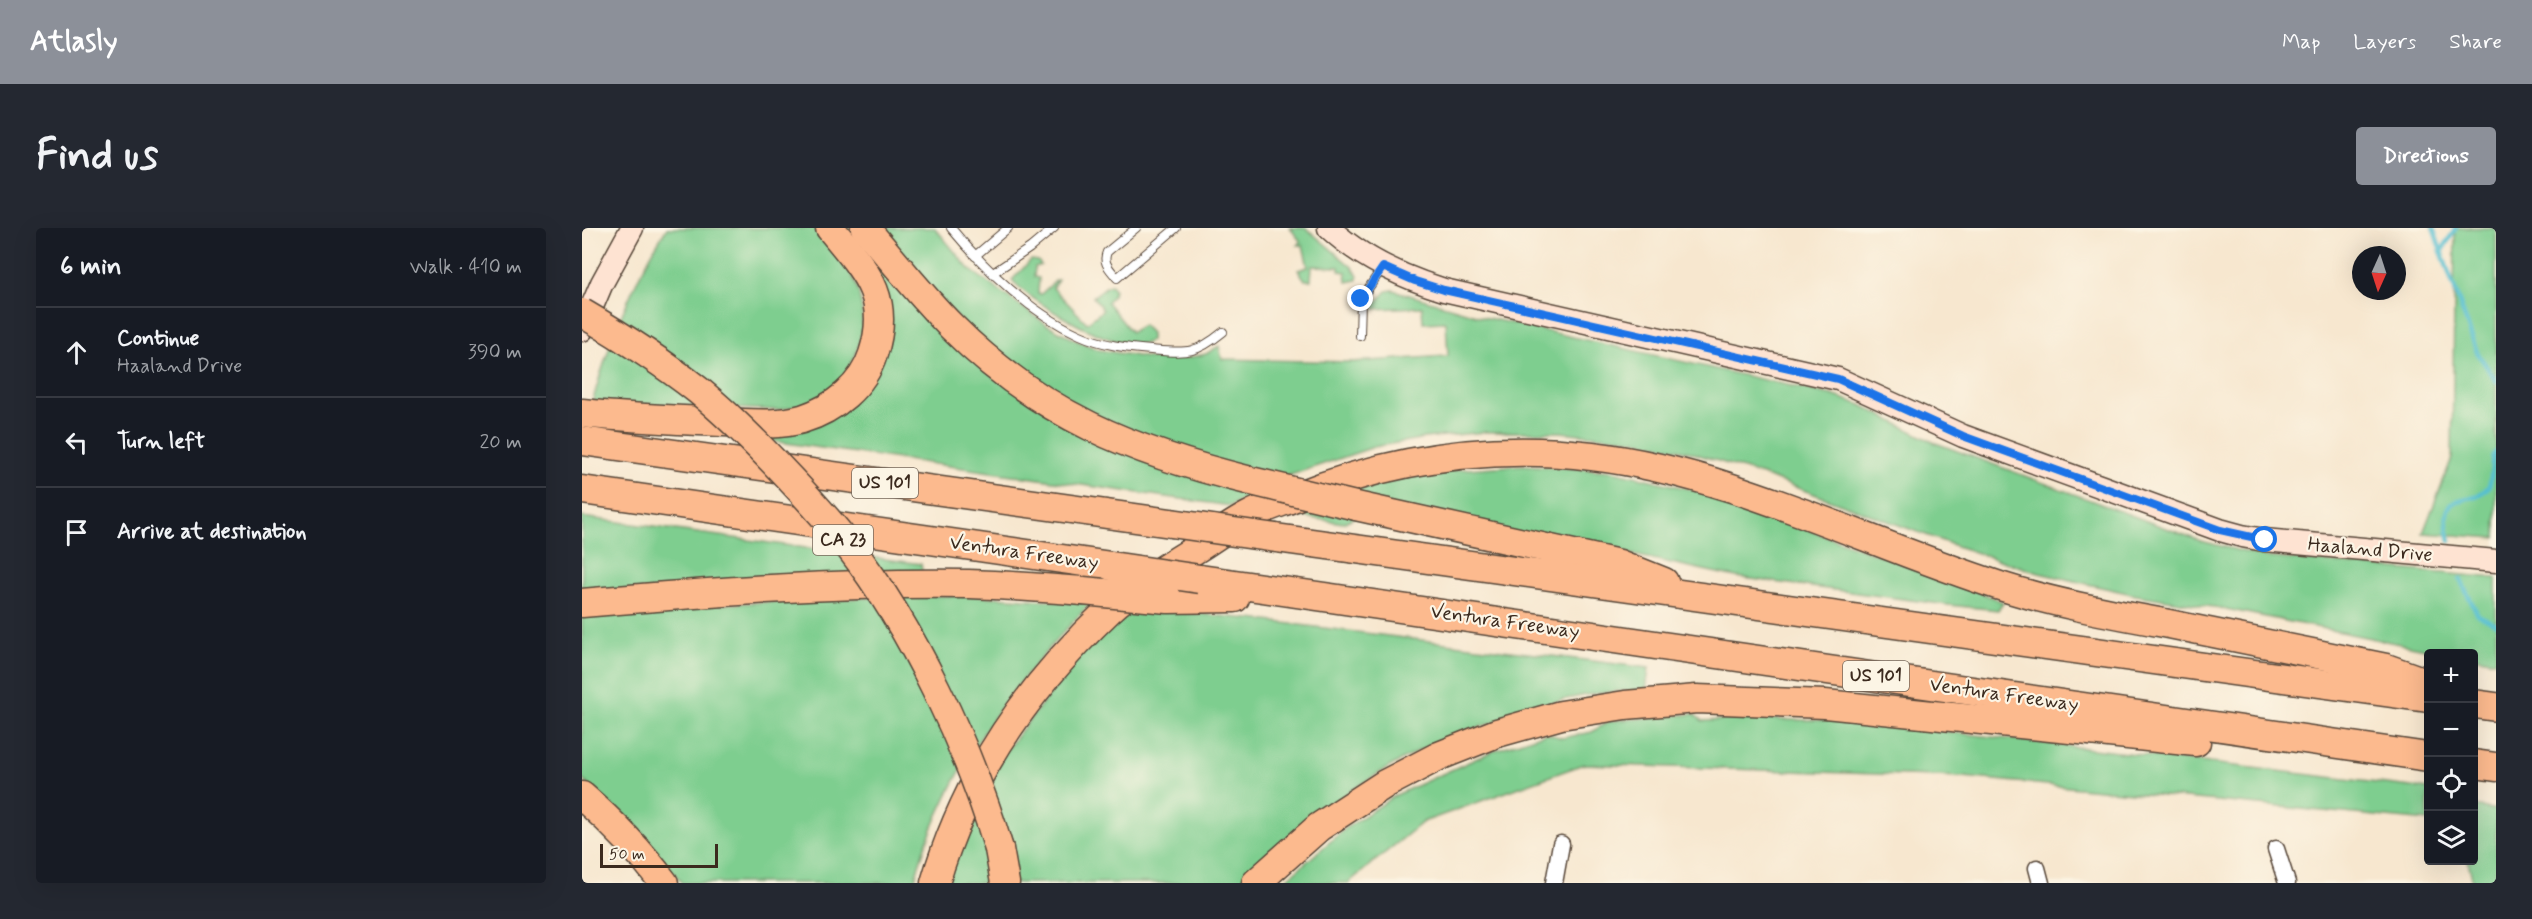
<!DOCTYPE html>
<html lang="en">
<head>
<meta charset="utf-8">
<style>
  body { margin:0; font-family:Mynerve,sans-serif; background:#242831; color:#f1f3f6 }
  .controls { position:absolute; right:18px; bottom:18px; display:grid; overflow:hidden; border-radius:6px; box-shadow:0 6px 24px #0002 }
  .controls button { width:54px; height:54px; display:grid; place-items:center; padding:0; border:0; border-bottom:2px solid #363941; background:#171b24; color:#f1f3f6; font:30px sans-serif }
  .compass { position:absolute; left:1770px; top:18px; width:54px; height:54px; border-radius:50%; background:#171b24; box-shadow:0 6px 24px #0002; rotate:183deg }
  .scale { position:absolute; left:18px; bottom:15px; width:118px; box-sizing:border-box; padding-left:6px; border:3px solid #3b2a1e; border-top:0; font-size:16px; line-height:21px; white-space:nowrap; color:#3b2a1e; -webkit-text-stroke:4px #fcf5e5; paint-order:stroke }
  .stop { position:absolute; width:18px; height:18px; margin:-14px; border:4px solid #1a73e8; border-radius:50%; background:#fff }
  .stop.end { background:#1a73e8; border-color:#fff; box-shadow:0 2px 6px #0008 }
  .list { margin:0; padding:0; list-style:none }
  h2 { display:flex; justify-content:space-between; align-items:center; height:78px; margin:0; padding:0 24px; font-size:26px }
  h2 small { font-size:20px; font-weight:400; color:#9ea1a6 }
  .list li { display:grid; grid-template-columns:39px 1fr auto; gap:18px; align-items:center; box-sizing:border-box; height:90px; padding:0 24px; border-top:2px solid #363941 }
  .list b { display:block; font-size:22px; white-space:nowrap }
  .list p { margin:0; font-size:20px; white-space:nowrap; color:#9ea1a6 }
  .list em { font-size:20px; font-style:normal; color:#9ea1a6 }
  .icon { flex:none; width:33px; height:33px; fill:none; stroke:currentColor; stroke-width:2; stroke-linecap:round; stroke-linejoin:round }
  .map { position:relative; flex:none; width:1914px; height:655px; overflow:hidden; border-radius:6px }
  header { display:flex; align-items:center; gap:36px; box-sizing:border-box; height:84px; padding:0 30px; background:#8c9099; color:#fff }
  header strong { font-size:28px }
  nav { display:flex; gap:33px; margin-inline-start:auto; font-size:21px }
  .intro { display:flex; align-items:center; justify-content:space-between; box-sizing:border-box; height:144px; padding:0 36px }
  h1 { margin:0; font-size:42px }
  .button { padding:15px 27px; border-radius:6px; background:#8c9099; color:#fff; font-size:21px; font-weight:700 }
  main { display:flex; gap:36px; padding:0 36px }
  aside { flex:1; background:#171b24; border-radius:6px; box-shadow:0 6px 24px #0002 }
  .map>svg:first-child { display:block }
  .green { fill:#7ece8f; stroke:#5c7c56; stroke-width:1.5 }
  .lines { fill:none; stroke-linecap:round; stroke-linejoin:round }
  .stream { stroke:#55bfd1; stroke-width:4.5 }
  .lane-casing { stroke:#574639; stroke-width:10 }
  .street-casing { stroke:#574639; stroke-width:19 }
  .secondary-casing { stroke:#574639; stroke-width:25 }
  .highway-casing { stroke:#574639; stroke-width:31 }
  .lane { stroke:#fff; stroke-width:8 }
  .street { stroke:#fff; stroke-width:16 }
  .secondary { stroke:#fee3d2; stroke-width:22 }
  .highway { stroke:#fcba8e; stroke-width:28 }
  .highway-bridge-casing { stroke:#574639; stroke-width:31; stroke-linecap:butt }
  .highway-bridge { stroke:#fcba8e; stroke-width:28 }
  .route { stroke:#1a73e8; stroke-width:8 }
  .labels { text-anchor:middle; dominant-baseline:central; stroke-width:4.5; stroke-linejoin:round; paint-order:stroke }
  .shield { fill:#fcf5e5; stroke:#75675a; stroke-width:1.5 }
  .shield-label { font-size:18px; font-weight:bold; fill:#3b2a1e }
  .street-label { font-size:20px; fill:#3b2a1e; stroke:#fcf5e5 }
</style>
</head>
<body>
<header>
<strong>Atlasly</strong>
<nav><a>Map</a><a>Layers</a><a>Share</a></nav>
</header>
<div class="intro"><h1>Find us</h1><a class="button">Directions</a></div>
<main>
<aside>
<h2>6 min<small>Walk · 410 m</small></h2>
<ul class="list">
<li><svg class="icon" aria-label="ahead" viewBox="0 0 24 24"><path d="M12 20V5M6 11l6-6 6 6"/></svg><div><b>Continue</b><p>Haaland Drive</p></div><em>390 m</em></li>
<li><svg class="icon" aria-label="left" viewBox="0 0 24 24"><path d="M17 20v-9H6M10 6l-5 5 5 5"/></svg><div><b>Turn left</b></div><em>20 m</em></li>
<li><svg class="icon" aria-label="arrive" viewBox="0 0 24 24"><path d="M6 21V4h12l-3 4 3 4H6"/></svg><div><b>Arrive at destination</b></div></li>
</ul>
</aside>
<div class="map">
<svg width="1914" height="655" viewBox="0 0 1914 655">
  <rect width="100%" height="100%" fill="#fcf5e5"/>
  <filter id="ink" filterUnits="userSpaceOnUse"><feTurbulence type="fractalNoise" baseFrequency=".0167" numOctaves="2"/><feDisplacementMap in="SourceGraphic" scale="12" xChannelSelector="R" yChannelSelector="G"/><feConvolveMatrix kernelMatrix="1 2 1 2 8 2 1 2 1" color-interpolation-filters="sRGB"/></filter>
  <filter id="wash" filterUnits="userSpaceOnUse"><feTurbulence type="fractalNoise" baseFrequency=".008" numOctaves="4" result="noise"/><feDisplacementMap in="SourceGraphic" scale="24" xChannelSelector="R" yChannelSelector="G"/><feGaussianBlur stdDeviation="1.35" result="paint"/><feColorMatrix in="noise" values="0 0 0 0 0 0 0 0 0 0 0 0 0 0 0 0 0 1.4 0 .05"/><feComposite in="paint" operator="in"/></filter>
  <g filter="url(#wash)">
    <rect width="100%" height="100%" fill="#f7e7cf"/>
    <g class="green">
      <path d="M85 0H236C251 20 271 41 277 66 289 109 267 161 223 176 215 179 205 180 196 182L10 175C28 111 49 56 85 0Z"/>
      <path d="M261 0H267L283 20 409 146 677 263 648 278 126 204 211 198 300 118Z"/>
      <path d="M294 0H353L387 41 464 96 493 112 518 122 574 131 605 130 624 126 637 118 640 131 770 134 866 128 864 94 841 95 840 79 793 81 790 79 805 63 811 62 897 88 1250 167 1279 177 1351 214 1619 313 1683 329 1914 350V433L1892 429V425L1853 423 1644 381 1554 367 1457 345 1374 318 1183 248 1108 224 1047 211 978 204H903L843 210 792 219 703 249 612 227 487 177 395 111Z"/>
      <path d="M708 0H724L770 39 776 47 775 52 765 54 764 44 757 43V39L730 38 729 52H723L716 42 726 39 721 17H716L719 14Z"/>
      <path d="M1873 0H1914V310L1841 305 1870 230Z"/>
      <path d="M449 32 456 33 459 37 453 39 452 49 457 50 456 66H459L474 52H476L471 60 505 95 521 82 511 69 525 58 529 57 532 61 531 67 525 74 549 104 561 97 569 105V112C546 133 446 73 430 52Z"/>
      <path d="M941 237 1031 243 1120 264 1376 355 1421 374 1416 382 1366 377 1154 349 964 308 778 286 761 295 703 286 772 261 855 243Z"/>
      <path d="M0 289 339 336 341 348 0 365Z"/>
      <path d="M328 368H393L509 375C432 454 360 547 332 655H100L60 607 0 551V386L165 375Z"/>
      <path d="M550 379 677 392 1067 440 1064 463C1008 460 956 477 904 497 882 505 857 512 836 523 770 558 709 602 657 655H362L422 525 502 421Z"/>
      <path d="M1112 486 1120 493 1172 491 1276 493 1846 561V593L1381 549 1002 536 841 594 766 655H700L764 600 814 567 911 523 964 505 980 510 1010 504 1027 493Z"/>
      <path d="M1892 578 1914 582V655H1891L1886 633 1892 632Z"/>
    </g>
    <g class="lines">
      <g class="stream">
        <path d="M1851 0 1895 124 1914 153"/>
        <path d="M1859 24 1874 0"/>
        <path d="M1868 313C1853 256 1890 281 1906 259 1911 252 1909 236 1911 227L1914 224"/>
        <path d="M1878 351 1896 387 1914 396"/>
      </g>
    </g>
  </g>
  <g filter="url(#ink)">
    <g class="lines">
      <defs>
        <g id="lane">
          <path d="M369 0C404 42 448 85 498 107 520 117 545 120 569 122 604 125 613 127 641 104"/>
          <path d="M554 0 525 24C520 35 528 41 535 50L594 0"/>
          <path d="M393 28 426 0"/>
          <path d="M411 45 448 20 472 0"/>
          <path d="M778 108 779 71 801 39"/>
        </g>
        <g id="street">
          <path d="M1694 621 1705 655"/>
          <path d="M1455 640 1459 655"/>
          <path d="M972 655 979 616"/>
        </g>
        <g id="secondary">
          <path d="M747 0C780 31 820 49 862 62L1256 151 1381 208 1638 302 1660 308 1682 312 1914 333"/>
          <path d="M0 102 20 55 50 0"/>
        </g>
        <g id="highway">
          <path d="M283 0C312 33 339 68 370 99 458 187 551 224 669 253"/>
          <path d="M0 185C47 190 95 192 142 194 167 195 195 198 220 191 252 181 281 158 291 126 310 68 282 42 248 0"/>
          <path d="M0 213 589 295"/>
          <path d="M0 262 529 338"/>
          <path d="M774 278 1037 336 1082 354"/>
          <path d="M694 310 1846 470"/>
          <path d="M618 351 1846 529"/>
          <path d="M586 371 653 370"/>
          <path d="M0 375C129 364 258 354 387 356 425 357 463 360 501 363"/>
          <path d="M1892 476 1914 479"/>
          <path d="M1892 536 1914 539"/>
          <path d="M0 568C30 594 58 623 82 655"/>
          <path d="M417 621 423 655"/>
          <path d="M353 655C384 548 447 458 527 382 554 357 586 339 617 319 633 309 649 297 666 288 681 280 698 275 713 269 808 231 909 216 1010 228 1152 245 1283 315 1418 358 1471 375 1527 385 1582 395 1656 410 1730 425 1804 440L1846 455"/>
          <path d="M674 655 737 599 803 556 857 528 915 505 979 487 1043 477 1115 471 1243 476 1614 514"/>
        </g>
      </defs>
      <use href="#lane" class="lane-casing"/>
      <use href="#street" class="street-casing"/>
      <use href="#secondary" class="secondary-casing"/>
      <use href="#highway" class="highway-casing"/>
      <use href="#lane" class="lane"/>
      <use href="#street" class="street"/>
      <use href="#secondary" class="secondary"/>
      <use href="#highway" class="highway"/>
      <defs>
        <g id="highway-bridge">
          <path d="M0 85C41 109 80 134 117 163 144 185 169 210 193 235 218 261 243 288 266 317 332 402 386 518 417 621"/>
          <path d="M669 253 774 278"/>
          <path d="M589 295 694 310"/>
          <path d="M529 338 618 351"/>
          <path d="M501 363 586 371"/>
        </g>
      </defs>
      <use href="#highway-bridge" class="highway-bridge-casing"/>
      <use href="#highway-bridge" class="highway-bridge"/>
    </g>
  </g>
  <g class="lines" filter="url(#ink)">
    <path class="route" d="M779 71 801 39 833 53 862 62 1256 151 1381 208 1638 302 1683 312"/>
  </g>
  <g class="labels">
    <g class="shield">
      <rect x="270" y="240" width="66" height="30" rx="4.5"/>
      <rect x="231" y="297" width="60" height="30" rx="4.5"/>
      <rect x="1261" y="433" width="66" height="30" rx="4.5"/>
    </g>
    <g class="shield-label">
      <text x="303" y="255">US 101</text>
      <text x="261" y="312">CA 23</text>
      <text x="1294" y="448">US 101</text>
    </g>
    <g class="street-label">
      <text transform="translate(1788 322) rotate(5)">Haaland Drive</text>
      <text transform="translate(442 325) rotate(8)">Ventura Freeway</text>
      <text transform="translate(923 394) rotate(8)">Ventura Freeway</text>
      <text transform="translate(1422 467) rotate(8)">Ventura Freeway</text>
    </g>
  </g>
</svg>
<div class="controls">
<button>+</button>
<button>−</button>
<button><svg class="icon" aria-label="locate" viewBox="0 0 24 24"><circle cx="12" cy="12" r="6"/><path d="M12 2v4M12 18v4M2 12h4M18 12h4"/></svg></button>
<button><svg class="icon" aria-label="layers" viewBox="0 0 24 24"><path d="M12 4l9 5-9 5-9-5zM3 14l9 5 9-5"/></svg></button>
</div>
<svg class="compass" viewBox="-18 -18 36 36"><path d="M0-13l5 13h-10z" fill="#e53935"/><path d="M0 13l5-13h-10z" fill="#9ea1a6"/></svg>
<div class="scale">50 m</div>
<div class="stop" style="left:1683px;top:312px"></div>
<div class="stop end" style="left:779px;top:71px"></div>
</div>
</main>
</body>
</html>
